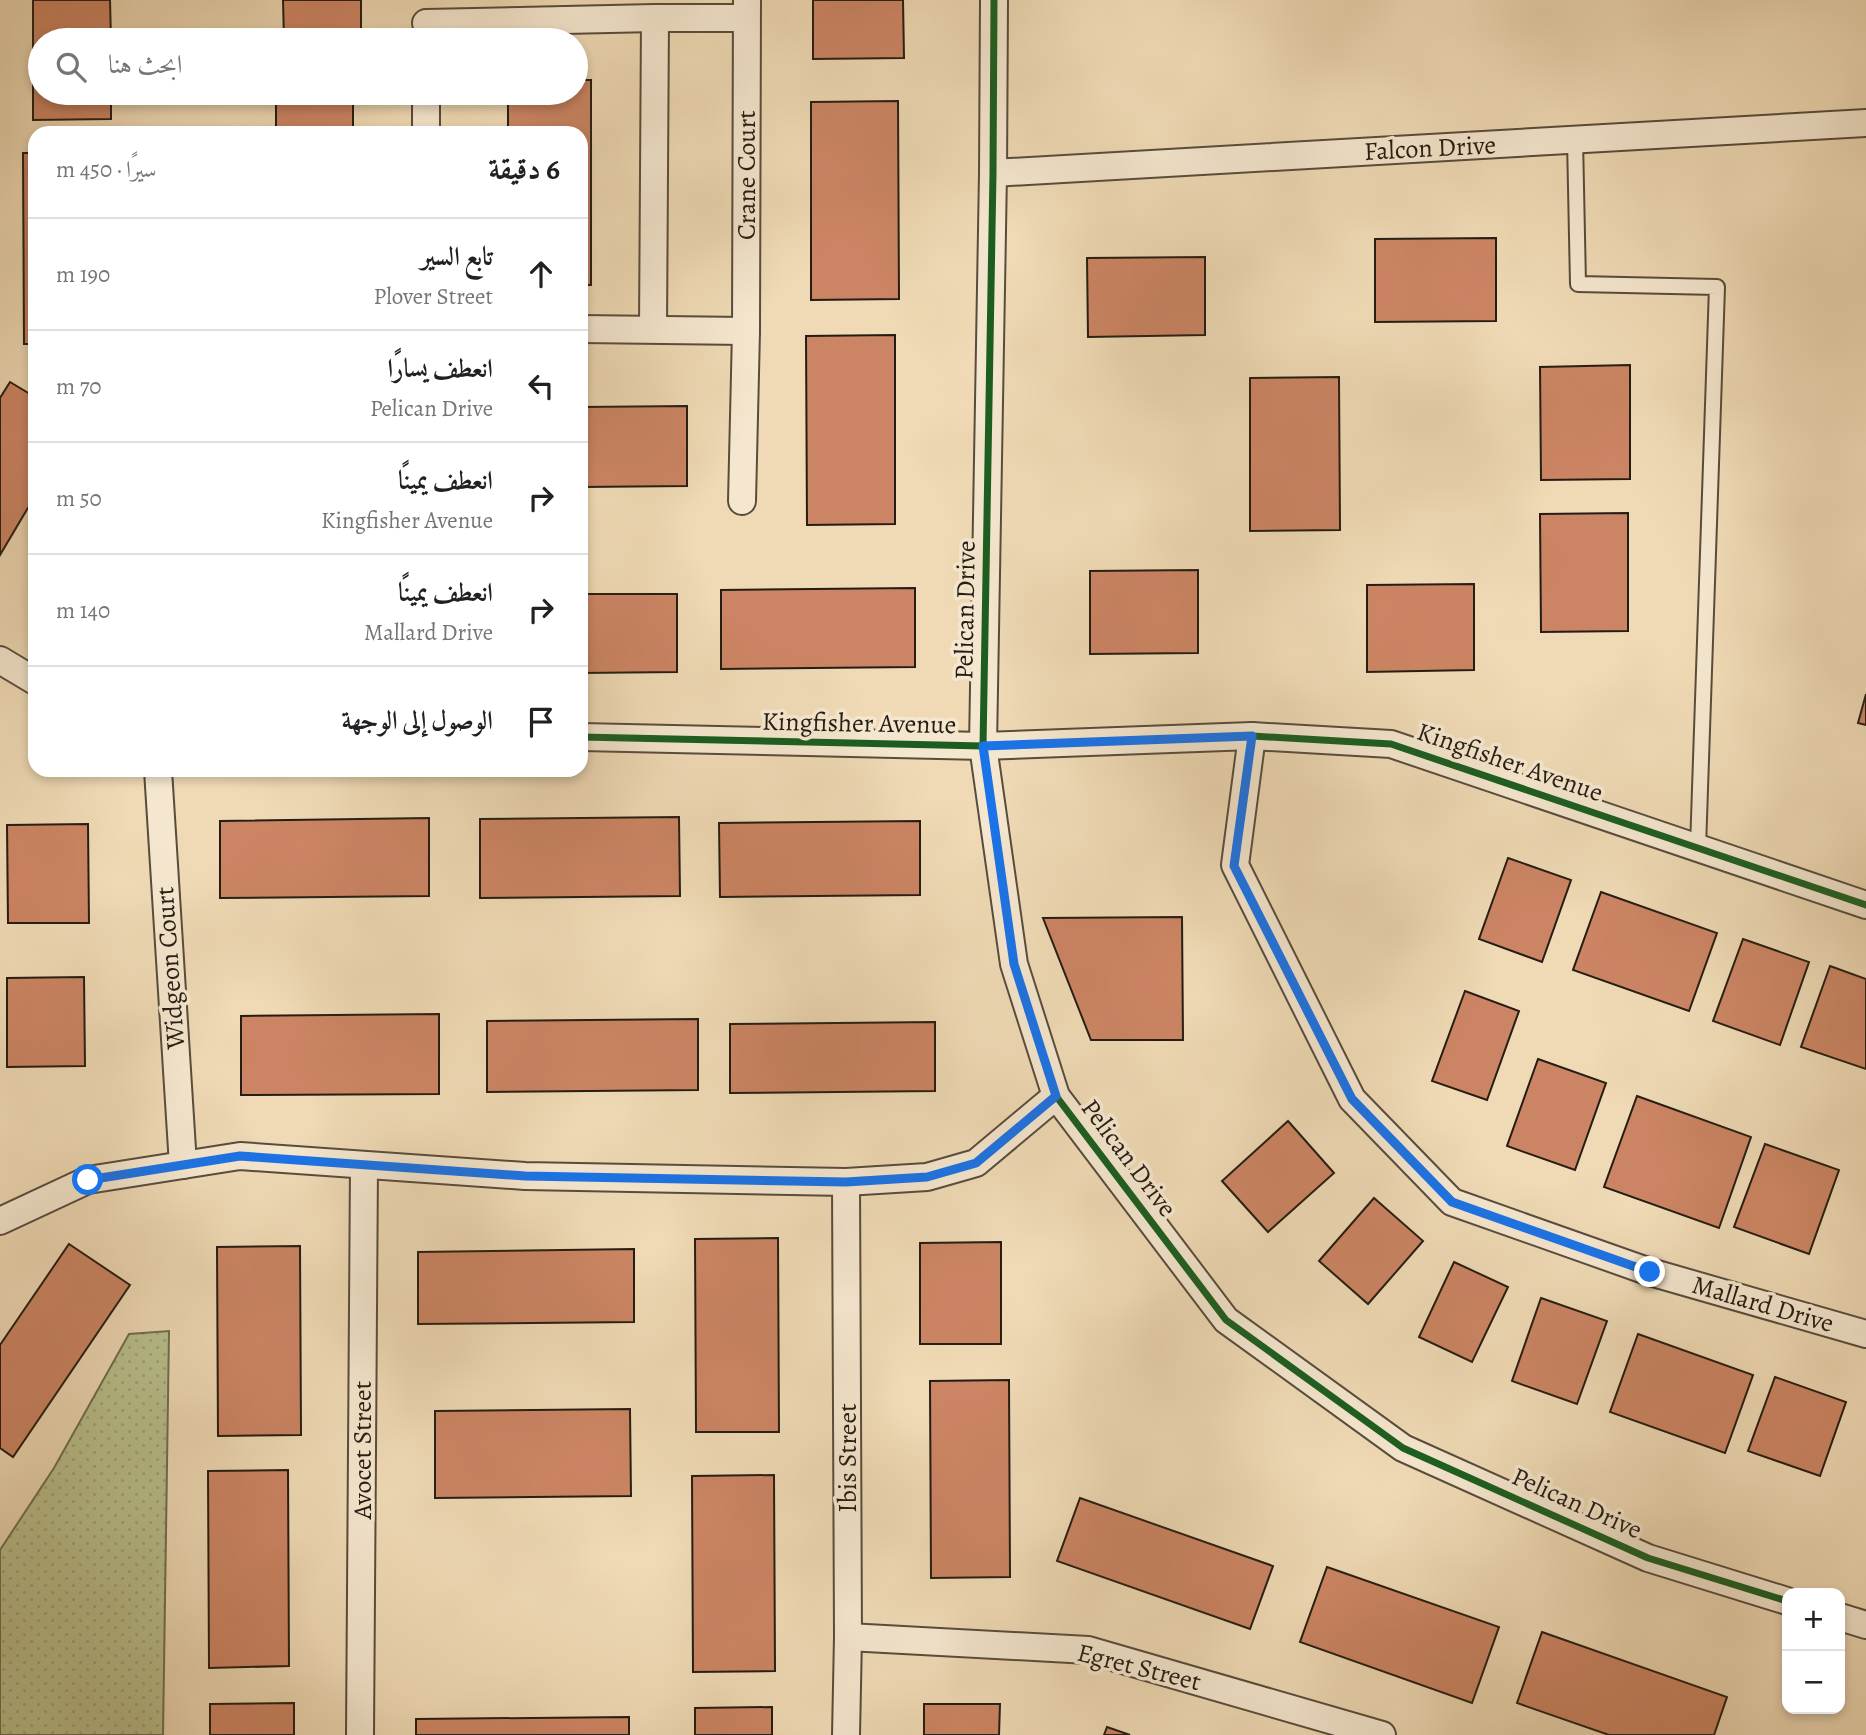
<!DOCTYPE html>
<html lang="ar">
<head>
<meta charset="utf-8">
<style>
  body { margin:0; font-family:Alegreya,Amiri,serif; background:#f6f6f6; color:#202124; direction:rtl }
  .controls { position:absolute; right:21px; bottom:21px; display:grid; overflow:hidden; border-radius:14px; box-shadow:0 4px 10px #0003 }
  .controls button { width:63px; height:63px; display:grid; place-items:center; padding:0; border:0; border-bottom:2px solid #e0e0e0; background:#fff; color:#202124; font:35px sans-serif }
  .stop { position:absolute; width:21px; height:21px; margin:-16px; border:5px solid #1a73e8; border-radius:50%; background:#fff }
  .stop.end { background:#1a73e8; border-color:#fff; box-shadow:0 2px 7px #0008 }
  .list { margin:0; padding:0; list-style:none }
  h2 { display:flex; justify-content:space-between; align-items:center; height:91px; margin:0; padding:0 28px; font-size:30px }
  h2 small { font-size:23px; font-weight:400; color:#757577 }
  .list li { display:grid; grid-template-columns:46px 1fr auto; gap:21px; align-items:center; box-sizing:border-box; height:112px; padding:0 28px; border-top:2px solid #e0e0e0 }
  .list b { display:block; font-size:26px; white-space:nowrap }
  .list p { margin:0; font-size:23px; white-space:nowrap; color:#757577 }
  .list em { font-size:23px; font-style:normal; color:#757577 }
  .icon { flex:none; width:38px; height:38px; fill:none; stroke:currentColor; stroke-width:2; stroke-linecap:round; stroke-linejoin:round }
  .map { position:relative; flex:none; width:1866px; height:1735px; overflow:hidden; direction:ltr }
  .search { position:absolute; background:#fff; box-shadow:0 4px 10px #0003; left:28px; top:28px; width:560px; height:77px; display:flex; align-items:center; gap:18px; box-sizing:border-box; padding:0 24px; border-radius:38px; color:#757577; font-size:26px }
  .panel { position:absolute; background:#fff; box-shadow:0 4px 10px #0003; left:28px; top:126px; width:560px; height:651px; border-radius:21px; direction:rtl }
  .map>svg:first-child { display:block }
  .park { fill:url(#park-dots); stroke:#6f6e50; stroke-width:2 }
  .building { fill:#cc8564; stroke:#251d13; stroke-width:2 }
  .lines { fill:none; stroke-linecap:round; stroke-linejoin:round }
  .service-casing { stroke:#584c3c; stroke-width:18 }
  .minor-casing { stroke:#584c3c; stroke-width:30 }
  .service { stroke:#f5e7cf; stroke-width:14 }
  .minor { stroke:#f5e7cf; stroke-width:26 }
  .cycleway-casing { stroke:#f5e7cf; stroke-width:11 }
  .cycleway { stroke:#1b5e20; stroke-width:7 }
  .route { stroke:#1a73e8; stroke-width:9 }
  .labels { text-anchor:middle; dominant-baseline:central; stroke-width:7; stroke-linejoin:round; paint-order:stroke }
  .street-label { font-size:26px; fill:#251d13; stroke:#f5e7cf }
</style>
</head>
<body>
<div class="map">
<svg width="1866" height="1735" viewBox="0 0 1866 1735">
  <defs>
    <pattern id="park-dots" width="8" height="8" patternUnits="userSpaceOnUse" patternTransform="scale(1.75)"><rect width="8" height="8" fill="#b9c08d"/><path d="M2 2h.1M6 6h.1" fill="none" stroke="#9fa579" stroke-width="1.8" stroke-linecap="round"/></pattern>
  </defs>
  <rect width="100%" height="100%" fill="#efdab5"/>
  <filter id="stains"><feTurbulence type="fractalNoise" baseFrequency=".00286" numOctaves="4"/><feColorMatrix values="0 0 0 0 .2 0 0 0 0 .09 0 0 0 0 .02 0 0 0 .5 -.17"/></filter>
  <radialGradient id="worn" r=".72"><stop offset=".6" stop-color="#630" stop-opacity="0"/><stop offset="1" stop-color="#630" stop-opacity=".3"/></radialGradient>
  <path class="park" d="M169 1331 163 1735H0V1550L54 1468 129 1334Z"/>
  <g class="building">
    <path d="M33 0H110L111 40H40V93H111V119L33 120Z"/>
    <path d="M283 0H361V40H284Z"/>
    <path d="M813 0H903L904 58 813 59Z"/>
    <path d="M576 80H591V285H581V133H508V93H576Z"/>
    <rect x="276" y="93" width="77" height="40"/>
    <path d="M898 101 899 299 811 300V102Z"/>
    <path d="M23 153H35V344H24Z"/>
    <path d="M1496 238V321L1375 322V239Z"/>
    <path d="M1205 257V335L1088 337 1087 258Z"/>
    <path d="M895 335V524L807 525 806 336Z"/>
    <path d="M1630 365V479L1541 480 1540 367Z"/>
    <path d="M1339 377 1340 530 1250 531V378Z"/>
    <path d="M10 382 35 397V496L0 555V398Z"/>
    <path d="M687 406V486L581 487V407Z"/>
    <path d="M1628 513V631L1541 632 1540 514Z"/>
    <path d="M1198 570V653L1090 654V571Z"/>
    <path d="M1474 584V670L1367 672V585Z"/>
    <path d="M915 588V667L721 669V590Z"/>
    <path d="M581 594H677V672L581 673Z"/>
    <path d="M1866 694V725L1858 723Z"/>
    <path d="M679 817 680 896 480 898V819Z"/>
    <path d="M429 818V896L220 898V821Z"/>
    <path d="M920 821V895L720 897 719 823Z"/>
    <path d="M88 824 89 923H8L7 825Z"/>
    <path d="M1508 858 1571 880 1542 962 1479 939Z"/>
    <path d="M1601 892 1717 933 1689 1011 1573 970Z"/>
    <path d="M1182 917 1183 1040H1091L1043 918Z"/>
    <path d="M1743 939 1809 962 1780 1045 1713 1021Z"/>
    <path d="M1830 966 1866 979V1069L1801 1047Z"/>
    <path d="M84 977 85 1066 7 1067V978Z"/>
    <path d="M1465 991 1519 1011 1487 1100 1432 1081Z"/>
    <path d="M439 1014V1094L241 1095V1016Z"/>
    <path d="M698 1019V1090L487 1092V1021Z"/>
    <path d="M935 1022V1091L730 1093V1024Z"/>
    <path d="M1538 1059 1606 1083 1575 1170 1507 1146Z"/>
    <path d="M1637 1096 1751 1137 1719 1228 1604 1187Z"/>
    <path d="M1288 1121 1334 1173 1268 1232 1222 1181Z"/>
    <path d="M1765 1144 1839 1170 1809 1254 1734 1227Z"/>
    <path d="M1374 1198 1423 1241 1368 1304 1319 1261Z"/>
    <path d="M778 1238 779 1432H696L695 1239Z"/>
    <path d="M1001 1242V1344H920V1243Z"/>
    <path d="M69 1244 130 1285 13 1457 0 1448V1345Z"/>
    <path d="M300 1246 301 1435 218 1436 217 1247Z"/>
    <path d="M634 1249V1322L418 1324V1252Z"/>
    <path d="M1454 1262 1508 1287 1472 1362 1419 1337Z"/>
    <path d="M1541 1298 1607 1321 1577 1404 1512 1381Z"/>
    <path d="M1638 1334 1753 1375 1725 1453 1610 1412Z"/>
    <path d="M1775 1377 1846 1402 1820 1476 1748 1451Z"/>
    <path d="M1009 1380 1010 1577 931 1578 930 1381Z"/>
    <path d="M630 1409 631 1496 435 1498V1411Z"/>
    <path d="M288 1470 289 1666 209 1668 208 1471Z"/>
    <path d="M774 1475 775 1671 693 1672 692 1476Z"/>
    <path d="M1080 1498 1273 1566 1250 1629 1057 1561Z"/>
    <path d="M1327 1567 1499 1627 1472 1703 1300 1642Z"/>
    <path d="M1542 1632 1727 1697 1714 1735H1609L1517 1703Z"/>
    <path d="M294 1703V1735H210V1704Z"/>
    <path d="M924 1704H1000L999 1735H924Z"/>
    <path d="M772 1707V1735H695V1708Z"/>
    <path d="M629 1717V1735H416V1719Z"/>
    <path d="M1107 1727 1130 1735H1104Z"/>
  </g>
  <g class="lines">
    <defs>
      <path id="service" d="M1575 139 1578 284 1717 287 1698 848"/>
      <g id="minor">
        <path d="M994 0 993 173 983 746 1014 964 1056 1096 1226 1320 1403 1448 1648 1558 1787 1601"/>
        <path d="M426 23 655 18H746"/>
        <path d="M426 93V133"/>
        <path d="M993 173 1866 123"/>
        <path d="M581 329 746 331"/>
        <path d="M653 329 655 18"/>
        <path d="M742 501 746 331 747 0"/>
        <path d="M0 660 35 681"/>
        <path d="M1252 736 1235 865 1352 1099 1452 1202 1650 1272 1866 1334"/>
        <path d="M581 737 983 746 1252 736 1391 744 1866 905"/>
        <path d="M158 770 183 1165"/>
        <path d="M846 1182 848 1637 846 1735"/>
        <path d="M0 1221 88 1180 240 1156 525 1176 846 1182 927 1177 976 1163 1056 1096"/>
        <path d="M1840 1617 1866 1625"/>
        <path d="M848 1637 1088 1650 1382 1735"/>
        <path d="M360 1735 364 1166"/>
      </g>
    </defs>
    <use href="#service" class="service-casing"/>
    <use href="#minor" class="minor-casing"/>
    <use href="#service" class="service"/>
    <use href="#minor" class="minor"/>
    <defs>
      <g id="cycleway">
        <path d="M994 0 993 173 983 746 1014 964 1056 1096 1226 1320 1403 1448 1648 1558 1787 1601"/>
        <path d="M581 737 983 746 1252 736 1391 744 1866 905"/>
      </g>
    </defs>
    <use href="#cycleway" class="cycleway-casing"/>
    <use href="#cycleway" class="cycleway"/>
  </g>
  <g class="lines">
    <path class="route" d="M88 1180 240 1156 525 1176 846 1182 927 1177 976 1163 1056 1096 1014 964 983 746 1252 736 1234 866 1352 1099 1452 1202 1650 1272"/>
  </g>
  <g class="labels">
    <g class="street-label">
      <text transform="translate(1430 148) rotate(-3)">Falcon Drive</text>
      <text transform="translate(746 175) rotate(-90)">Crane Court</text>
      <text transform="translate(965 610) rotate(-89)">Pelican Drive</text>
      <text transform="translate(859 723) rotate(1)">Kingfisher Avenue</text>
      <text transform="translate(1510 762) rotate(19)">Kingfisher Avenue</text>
      <text transform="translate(170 968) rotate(-94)">Widgeon Court</text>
      <text transform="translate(1129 1158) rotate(53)">Pelican Drive</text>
      <text transform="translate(1763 1304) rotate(16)">Mallard Drive</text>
      <text transform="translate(362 1450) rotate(-90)">Avocet Street</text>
      <text transform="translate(847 1458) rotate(-90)">Ibis Street</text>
      <text transform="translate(1577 1503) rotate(24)">Pelican Drive</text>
      <text transform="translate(1139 1667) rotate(14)">Egret Street</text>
    </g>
  </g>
  <rect width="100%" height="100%" filter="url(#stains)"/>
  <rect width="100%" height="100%" fill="url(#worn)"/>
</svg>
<div class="controls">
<button>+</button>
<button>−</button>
</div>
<div class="stop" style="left:88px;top:1180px"></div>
<div class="stop end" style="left:1650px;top:1272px"></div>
<div class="search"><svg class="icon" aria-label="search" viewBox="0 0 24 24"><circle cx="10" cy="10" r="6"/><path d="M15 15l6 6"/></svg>ابحث هنا</div>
<section class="panel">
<h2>6 دقيقة<small>سيرًا · 450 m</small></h2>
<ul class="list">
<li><svg class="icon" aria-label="ahead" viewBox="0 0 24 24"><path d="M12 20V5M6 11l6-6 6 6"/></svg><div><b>تابع السير</b><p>Plover Street</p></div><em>190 m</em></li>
<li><svg class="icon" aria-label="left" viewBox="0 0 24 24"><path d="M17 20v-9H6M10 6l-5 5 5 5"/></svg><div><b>انعطف يسارًا</b><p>Pelican Drive</p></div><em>70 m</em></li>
<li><svg class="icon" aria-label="right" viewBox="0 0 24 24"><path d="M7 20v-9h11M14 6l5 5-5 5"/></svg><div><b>انعطف يمينًا</b><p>Kingfisher Avenue</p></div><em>50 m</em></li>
<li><svg class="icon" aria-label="right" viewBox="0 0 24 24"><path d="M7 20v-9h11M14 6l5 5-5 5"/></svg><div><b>انعطف يمينًا</b><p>Mallard Drive</p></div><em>140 m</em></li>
<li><svg class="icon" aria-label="arrive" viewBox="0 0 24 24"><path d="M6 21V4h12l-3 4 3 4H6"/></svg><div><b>الوصول إلى الوجهة</b></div></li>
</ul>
</section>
</div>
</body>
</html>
